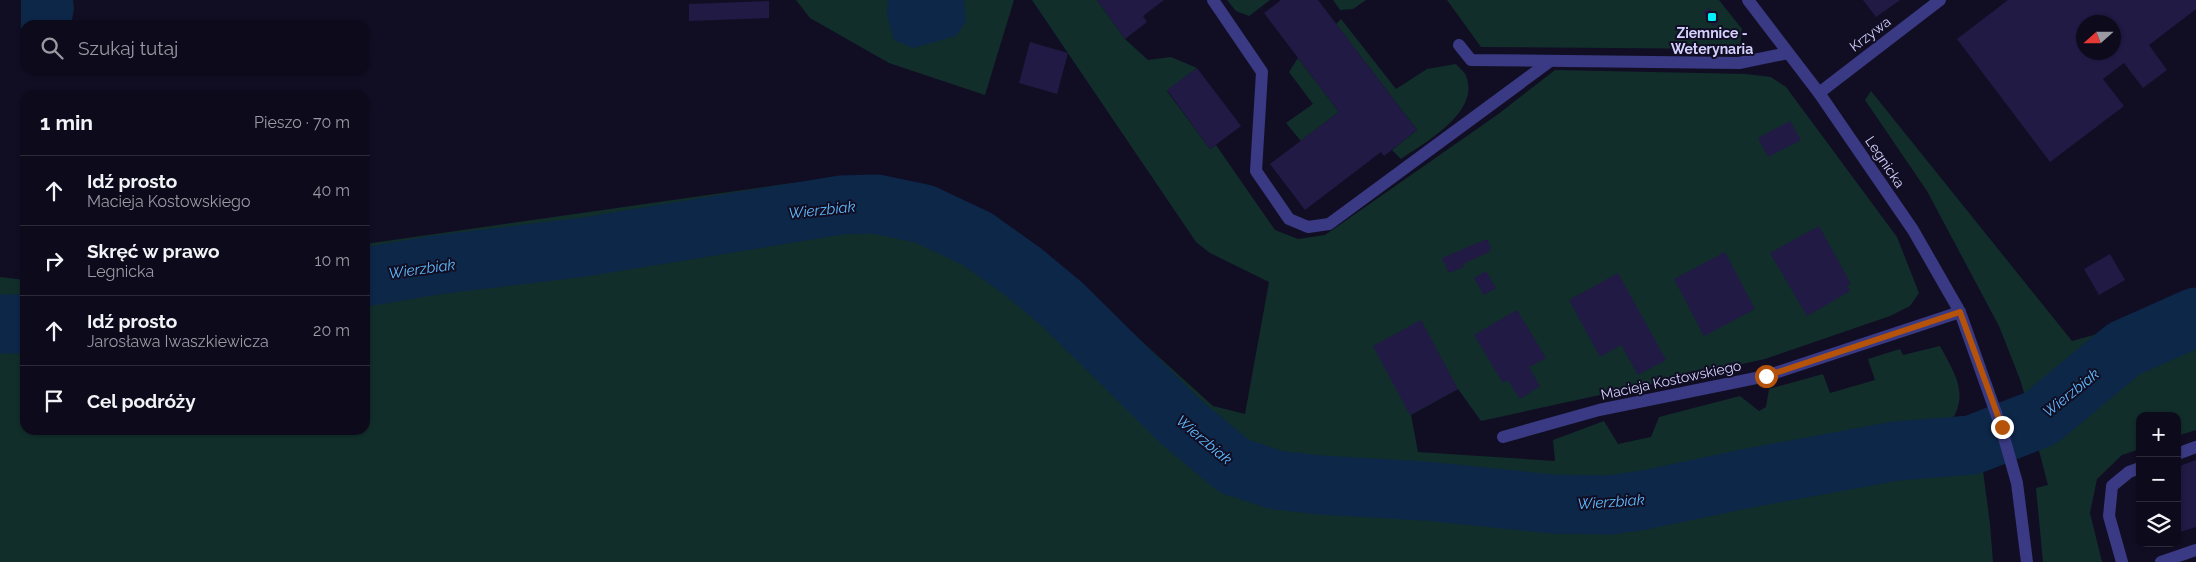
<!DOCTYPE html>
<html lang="pl">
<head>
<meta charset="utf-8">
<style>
  body { margin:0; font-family:Raleway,sans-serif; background:#161324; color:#f1f3f6 }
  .controls { position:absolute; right:15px; bottom:15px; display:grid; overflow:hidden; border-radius:10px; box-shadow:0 1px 4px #0004 }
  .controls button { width:45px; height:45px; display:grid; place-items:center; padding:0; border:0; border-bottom:1px solid #2d2b3a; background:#0d0a1b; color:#f1f3f6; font:25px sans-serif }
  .compass { position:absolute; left:2076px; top:15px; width:45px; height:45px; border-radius:50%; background:#0d0a1b; box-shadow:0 1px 4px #0004; rotate:249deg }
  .stop { position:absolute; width:15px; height:15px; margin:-11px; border:4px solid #b45309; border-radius:50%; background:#fff }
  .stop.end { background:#b45309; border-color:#fff; box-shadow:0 1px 5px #0008 }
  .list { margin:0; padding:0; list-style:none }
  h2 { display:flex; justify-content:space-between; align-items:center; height:65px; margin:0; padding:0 20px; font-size:21px }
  h2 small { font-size:16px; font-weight:400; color:#9a9aa3 }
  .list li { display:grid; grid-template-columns:32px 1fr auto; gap:15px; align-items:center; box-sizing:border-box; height:70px; padding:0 20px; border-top:1px solid #2d2b3a }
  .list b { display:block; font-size:19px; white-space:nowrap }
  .list p { margin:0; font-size:16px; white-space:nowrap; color:#9a9aa3 }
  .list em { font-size:16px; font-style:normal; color:#9a9aa3 }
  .icon { flex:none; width:28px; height:28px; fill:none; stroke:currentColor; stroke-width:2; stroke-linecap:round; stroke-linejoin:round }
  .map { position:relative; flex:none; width:2196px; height:562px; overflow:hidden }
  .search { position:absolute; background:#0d0a1b; box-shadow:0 1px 4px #0004; left:20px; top:20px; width:350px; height:55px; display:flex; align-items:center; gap:12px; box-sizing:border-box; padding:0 18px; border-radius:15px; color:#9a9aa3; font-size:19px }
  .panel { position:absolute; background:#0d0a1b; box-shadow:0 1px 4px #0004; left:20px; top:90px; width:350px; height:345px; border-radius:15px }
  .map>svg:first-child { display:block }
  .green { fill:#112e2b }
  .water { fill:#0d2749 }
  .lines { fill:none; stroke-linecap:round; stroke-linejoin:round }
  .river { stroke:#0d2749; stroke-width:59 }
  .building { fill:#201a45; fill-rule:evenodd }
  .minor { stroke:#393a83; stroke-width:12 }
  .route { stroke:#b45309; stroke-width:6 }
  .poi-dot { fill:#00f0fc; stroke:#110e24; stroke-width:2 }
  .labels { text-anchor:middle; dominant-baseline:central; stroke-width:4; stroke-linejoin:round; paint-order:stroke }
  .poi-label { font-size:14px; font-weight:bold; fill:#d4d1ff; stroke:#110e24 }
  .street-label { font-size:14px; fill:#d4d1ff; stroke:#110e24 }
  .water-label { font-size:15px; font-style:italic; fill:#5fbdff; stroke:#110e24 }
</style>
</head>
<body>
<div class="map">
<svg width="2196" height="562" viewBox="0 0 2196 562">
  <rect width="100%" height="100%" fill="#110e24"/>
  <g class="green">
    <path d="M796 0H1014L985 95 889 63 810 18Z"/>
    <path d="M1032 0H1097L1125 39 1148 60 1171 57 1197 68 1167 91 1210 149 1216 145 1275 230 1298 239 1325 235 1497 115 1555 70 1746 74 1771 77 1786 87 1897 237 1919 293 1910 306 1890 316 1765 359 1481 421 1458 389 1411 415 1418 452 1555 461 1553 440 1604 421 1618 444 1651 437 1659 417 1740 396 1759 411 1766 407 1769 389 1823 374 1830 393 1875 380 1868 359 1900 349 1903 355 1940 346C1955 374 1971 396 1948 425L1594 497 1242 458 1217 443 1088 314 1030 265 962 219 896 196 818 197 615 232 452 251 365 264V244L792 183 856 181 914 186 999 226 1085 290 1213 406 1245 414 1269 282 1210 253 1196 242Z"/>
    <path d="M1227 0H1270L1249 16 1236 11Z"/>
    <path d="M1333 0H1366L1353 9 1340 10Z"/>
    <path d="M1447 0H1719L1742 29 1740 47 1732 54 1728 49 1481 47Z"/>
    <path d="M1341 19 1396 89 1427 69 1456 64C1459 68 1465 72 1466 76 1481 112 1424 143 1401 159L1392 150 1417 130 1336 24Z"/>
    <path d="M1298 58 1339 112 1301 141 1286 123 1313 104 1289 72Z"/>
    <path d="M1871 91 2072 341 2196 307V430L2177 436V416H2140V449L2122 455 2097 479 2090 513 2102 562H2043L2036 488 2048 485 2021 382 1999 326 1927 191 1865 100Z"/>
    <path d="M847 215 892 216 925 228 959 242 1008 274 1088 347 1170 427 1207 458 1256 490 1347 501 1472 511 1573 523 1669 511 1958 446 1982 463 1990 524 1993 562H0V336L17 340 25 339V430H365V290L630 251 710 234Z"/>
    <path d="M0 277 25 280V315H17L0 311Z"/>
  </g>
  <g class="water">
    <path d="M21 0H73L74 9 71 25H25V44L21 42Z"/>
    <path d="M888 0H964L966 21 956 36 913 48 894 40 887 15Z"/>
  </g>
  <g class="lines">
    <g class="river">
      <path d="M365 277 436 265 584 247 841 205 876 204 924 214 977 239 1022 271 1063 305 1181 422 1234 466 1276 480 1320 485 1425 491 1553 504 1610 505 1644 500 1744 479 1896 451 1972 445 2041 418 2124 349 2196 317"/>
      <path d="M0 324H25"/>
    </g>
  </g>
  <g class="building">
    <path d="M1097 0H1164L1143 16 1147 22 1125 39Z"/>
    <path d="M1281 0H1318L1417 130 1384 156 1381 152 1305 210 1270 164 1339 112 1264 13Z"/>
    <path d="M1863 0H1900L1876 17Z"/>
    <path d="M2008 0H2196V9L2149 45 2167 70 2143 88 2124 63 2103 79 2124 106 2050 162 1957 39ZM2084 22H2114V52H2084Z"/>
    <path d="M769 1V18L689 21V4Z"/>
    <path d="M1709 8 1719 21 1713 26 1703 13Z"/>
    <path d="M1030 42 1068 53 1057 94 1019 83Z"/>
    <path d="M1197 68 1241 126 1210 149 1167 90Z"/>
    <path d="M1790 121 1801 140 1768 157 1758 138Z"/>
    <path d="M1819 226 1851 284 1847 286 1850 291 1807 316 1770 253Z"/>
    <path d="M1487 239 1491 248 1489 252 1463 264 1464 267 1449 273 1442 258Z"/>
    <path d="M1725 252 1755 309 1704 336 1674 279Z"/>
    <path d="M2110 254 2125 280 2099 295 2084 269Z"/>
    <path d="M1486 271 1496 288 1484 295 1474 278Z"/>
    <path d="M1618 273 1666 360 1638 375 1621 345 1600 357 1569 300Z"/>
    <path d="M1517 310 1546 358 1529 367 1540 386 1520 399 1508 380 1503 383 1474 335Z"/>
    <path d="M1421 320 1458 389 1410 415 1373 346Z"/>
    <path d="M2196 460V527L2177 533V467Z"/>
  </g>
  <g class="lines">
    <g class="minor">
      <path d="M1213 0 1262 72 1256 171 1289 219 1308 227 1329 224 1549 62"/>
      <path d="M1748 0 1819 93 1913 230 1960 312 2001 427 2017 483 2027 562"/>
      <path d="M1459 45 1471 60 1739 63 1788 53"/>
      <path d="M1819 93 1940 0"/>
      <path d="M1503 437 1599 410 1766 376 1960 312"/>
      <path d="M2177 454 2196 447"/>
      <path d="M2122 562 2109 516 2112 486 2129 472 2140 468"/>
      <path d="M2161 562 2196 550"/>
    </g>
  </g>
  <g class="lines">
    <path class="route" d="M1766 376 1960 312 2002 427"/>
  </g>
  <rect class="poi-dot" x="1707" y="12" width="10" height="10" rx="2.5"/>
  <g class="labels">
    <g class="poi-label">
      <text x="1712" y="33">Ziemnice -<tspan x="1712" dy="16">Weterynaria</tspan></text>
    </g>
    <g class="street-label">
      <text transform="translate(1870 34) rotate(-37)">Krzywa</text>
      <text transform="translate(1885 162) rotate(56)">Legnicka</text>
      <text transform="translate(1671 380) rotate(-12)">Macieja Kostowskiego</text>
    </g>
    <g class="water-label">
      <text transform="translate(822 210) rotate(-6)">Wierzbiak</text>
      <text transform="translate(422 269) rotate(-8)">Wierzbiak</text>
      <text transform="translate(2071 393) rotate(-39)">Wierzbiak</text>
      <text transform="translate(1204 440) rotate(40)">Wierzbiak</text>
      <text transform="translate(1611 502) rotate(-4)">Wierzbiak</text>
    </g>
  </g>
</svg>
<div class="controls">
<button>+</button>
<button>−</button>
<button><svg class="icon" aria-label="layers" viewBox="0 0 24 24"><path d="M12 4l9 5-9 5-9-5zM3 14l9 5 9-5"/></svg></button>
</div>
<svg class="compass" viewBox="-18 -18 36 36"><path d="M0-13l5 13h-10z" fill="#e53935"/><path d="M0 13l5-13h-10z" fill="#9a9aa3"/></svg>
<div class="stop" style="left:1766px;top:376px"></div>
<div class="stop end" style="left:2002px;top:427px"></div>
<div class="search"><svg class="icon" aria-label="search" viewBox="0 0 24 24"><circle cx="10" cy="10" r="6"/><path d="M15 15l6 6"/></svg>Szukaj tutaj</div>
<section class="panel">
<h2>1 min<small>Pieszo · 70 m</small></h2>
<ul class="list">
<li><svg class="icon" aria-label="ahead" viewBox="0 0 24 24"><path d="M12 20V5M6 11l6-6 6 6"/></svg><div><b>Idź prosto</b><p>Macieja Kostowskiego</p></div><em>40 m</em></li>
<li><svg class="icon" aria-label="right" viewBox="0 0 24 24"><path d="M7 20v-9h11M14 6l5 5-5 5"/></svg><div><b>Skręć w prawo</b><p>Legnicka</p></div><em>10 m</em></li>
<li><svg class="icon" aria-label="ahead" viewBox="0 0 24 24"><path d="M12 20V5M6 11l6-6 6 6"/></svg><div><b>Idź prosto</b><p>Jarosława Iwaszkiewicza</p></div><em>20 m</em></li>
<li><svg class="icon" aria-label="arrive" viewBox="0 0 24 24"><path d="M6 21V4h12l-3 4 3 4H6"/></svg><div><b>Cel podróży</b></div></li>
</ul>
</section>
</div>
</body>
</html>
